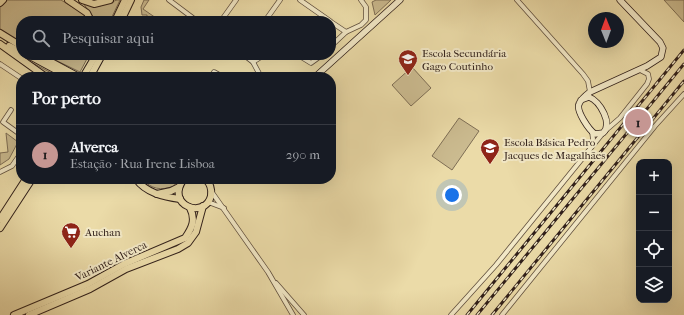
<!DOCTYPE html>
<html lang="pt">
<head>
<meta charset="utf-8">
<style>
  body { margin:0; font-family:"IM FELL French Canon",serif; background:#242831; color:#f1f3f6 }
  .controls { position:absolute; right:12px; bottom:12px; display:grid; overflow:hidden; border-radius:8px; box-shadow:0 4px 16px #0002 }
  .controls button { width:36px; height:36px; display:grid; place-items:center; padding:0; border:0; border-bottom:1px solid #363941; background:#171b24; color:#f1f3f6; font:20px sans-serif }
  .compass { position:absolute; left:588px; top:12px; width:36px; height:36px; border-radius:50%; background:#171b24; box-shadow:0 4px 16px #0002; rotate:359deg }
  .you { position:absolute; left:452px; top:195px; width:14px; height:14px; margin:-10px; border:3px solid #fff; border-radius:50%; background:#1a73e8; box-shadow:0 0 0 6px #1a73e833 }
  .badge { display:grid; place-items:center; width:26px; height:26px; border-radius:50%; background:#c59692; color:#111; font-size:13px; font-weight:700 }
  .pin { position:absolute; translate:-50% -50%; border:2px solid #fff; box-shadow:0 1px 4px #0006 }
  .list { margin:0; padding:0; list-style:none }
  h2 { display:flex; justify-content:space-between; align-items:center; height:52px; margin:0; padding:0 16px; font-size:17px }
  h2 small { font-size:13px; font-weight:400; color:#9ea1a6 }
  .list li { display:grid; grid-template-columns:26px 1fr auto; gap:12px; align-items:center; box-sizing:border-box; height:60px; padding:0 16px; border-top:1px solid #363941 }
  .list b { display:block; font-size:15px; white-space:nowrap }
  .list p { margin:0; font-size:13px; white-space:nowrap; color:#9ea1a6 }
  .list em { font-size:13px; font-style:normal; color:#9ea1a6 }
  .icon { flex:none; width:22px; height:22px; fill:none; stroke:currentColor; stroke-width:2; stroke-linecap:round; stroke-linejoin:round }
  .map { position:relative; flex:none; width:684px; height:315px; overflow:hidden }
  .search { position:absolute; background:#171b24; box-shadow:0 4px 16px #0002; left:16px; top:16px; width:320px; height:44px; display:flex; align-items:center; gap:10px; box-sizing:border-box; padding:0 14px; border-radius:16px; color:#9ea1a6; font-size:15px }
  .panel { position:absolute; background:#171b24; box-shadow:0 4px 16px #0002; left:16px; top:72px; width:320px; height:112px; border-radius:16px }
  .map>svg:first-child { display:block }
  .green { fill:#cbbb90; stroke:#7e6e55 }
  .lines { fill:none; stroke-linecap:round; stroke-linejoin:round }
  .street-casing { stroke:#604f3e; stroke-width:5.5 }
  .secondary-casing { stroke:#31201a; stroke-width:7 }
  .primary-casing { stroke:#31201a; stroke-width:8 }
  .street { stroke:#f2e8c6; stroke-width:4 }
  .secondary { stroke:#f2e8c6; stroke-width:5.5 }
  .primary { stroke:#ebdba8; stroke-width:6 }
  .rail-casing { stroke:#31201a; stroke-width:3 }
  .rail { stroke:#f2e8c6; stroke-width:1.5; stroke-dasharray:4.5; stroke-linecap:butt }
  .labels { text-anchor:middle; dominant-baseline:central; stroke-width:4; stroke-linejoin:round; paint-order:stroke }
  .poi-label { font-size:11px; fill:#31201a; stroke:#f2e8c6; text-anchor:start }
  .street-label { font-size:11px; fill:#31201a; stroke:#f2e8c6 }
</style>
</head>
<body>
<div class="map">
<svg width="684" height="315" viewBox="0 0 684 315">
  <rect width="100%" height="100%" fill="#ebdba8"/>
  <filter id="stains"><feTurbulence type="fractalNoise" baseFrequency=".005" numOctaves="4"/><feColorMatrix values="0 0 0 0 .2 0 0 0 0 .09 0 0 0 0 .02 0 0 0 .5 -.17"/></filter>
  <radialGradient id="worn" r=".72"><stop offset=".6" stop-color="#630" stop-opacity="0"/><stop offset="1" stop-color="#630" stop-opacity=".3"/></radialGradient>
  <g class="green">
    <path d="M7 0H61L82 13 89 21H21V43L0 29V7Z"/>
    <path d="M117 0H120L110 21H96L83 3 100 6Z"/>
    <path d="M144 0H149L143 9 156 18 154 21H147V15H142L141 7Z"/>
    <path d="M376 0H391L375 15 372 2Z"/>
    <path d="M664 0H684V22Z"/>
    <path d="M45 55H89L80 72Z"/>
    <path d="M25 59 59 77H50Z"/>
    <path d="M412 67 431 88 411 106 392 85Z"/>
    <path d="M459 118 479 131 452 170 432 156Z"/>
    <path d="M6 133 18 142 9 159 0 165V153L8 152Z"/>
    <path d="M142 179H178L174 186C160 191 152 189 142 179Z"/>
  </g>
  <g class="lines">
    <defs>
      <g id="street">
        <path d="M169 0 197 21"/>
        <path d="M300 0 330 21"/>
        <path d="M517 0 583 74 588 81 590 92"/>
        <path d="M221 21 236 0"/>
        <path d="M265 21 280 0"/>
        <path d="M331 22 346 32"/>
        <path d="M331 46 346 32 361 25 366 20V7L361 0"/>
        <path d="M244 55 253 62 261 77"/>
        <path d="M298 55 311 63 322 55"/>
        <path d="M253 62 264 55"/>
        <path d="M0 64 21 78"/>
        <path d="M212 77 214 72 223 77"/>
        <path d="M11 110 3 122 21 135"/>
        <path d="M605 131 620 118 647 84 649 79 648 74 640 70"/>
        <path d="M591 146 593 139 592 132"/>
        <path d="M0 172 12 166 21 153"/>
        <path d="M211 191 268 272 293 315"/>
        <path d="M208 202 224 208"/>
        <path d="M276 283 304 315"/>
        <path d="M451 315 496 265 603 133"/>
        <path d="M502 315 655 126 684 94"/>
      </g>
      <g id="secondary">
        <path d="M315 77 400 0"/>
        <path d="M581 100 589 97C600 101 613 124 603 133L595 134C589 130 576 111 579 104 581 99 586 95 590 92L647 66 661 57 663 48 660 42 620 0"/>
      </g>
      <g id="primary">
        <path d="M68 0 87 13 91 21"/>
        <path d="M82 0 94 4 110 0"/>
        <path d="M0 3 3 0"/>
        <path d="M115 21 125 0"/>
        <path d="M121 21 131 0"/>
        <path d="M0 33 21 46"/>
        <path d="M0 44 46 77"/>
        <path d="M9 46 21 52"/>
        <path d="M28 55 69 77"/>
        <path d="M38 55 79 77"/>
        <path d="M83 77 96 55"/>
        <path d="M90 77 102 55"/>
        <path d="M136 179C146 193 164 197 180 199"/>
        <path d="M184 179C164 205 205 220 211 196 212 189 210 183 205 179"/>
        <path d="M157 194 171 191 179 187"/>
        <path d="M0 219 26 179"/>
        <path d="M0 228 32 179"/>
        <path d="M14 315 88 284 124 264 185 238C192 228 196 220 190 208"/>
        <path d="M29 315 90 289 126 269 178 249 188 243 196 232 203 206"/>
      </g>
    </defs>
    <use href="#street" class="street-casing"/>
    <use href="#secondary" class="secondary-casing"/>
    <use href="#primary" class="primary-casing"/>
    <use href="#street" class="street"/>
    <use href="#secondary" class="secondary"/>
    <use href="#primary" class="primary"/>
    <defs>
      <g id="rail">
        <path d="M467 315 684 50"/>
        <path d="M477 315 684 64"/>
        <path d="M492 315 684 81"/>
      </g>
    </defs>
    <use href="#rail" class="rail-casing"/>
    <use href="#rail" class="rail"/>
  </g>
  <defs>
    <symbol id="school-pin" viewBox="-11 -11 22 30"><path d="M0 17L-7.5 6A9.5 9.5 0 1 1 7.5 6Z" fill="#8f2418" stroke="#f2e8c6"/><path d="M0-5L7-2L0 1L-7-2ZM-4 1L0 2.5L4 1V4Q0 6-4 4Z" fill="#fff"/></symbol>
    <symbol id="supermarket-pin" viewBox="-11 -11 22 30"><path d="M0 17L-7.5 6A9.5 9.5 0 1 1 7.5 6Z" fill="#8f2418" stroke="#f2e8c6"/><path d="M-6-5.5h2.5l.6 2H6L4.5 2H-2.5L-4.4-4H-6ZM-1.5 3.2a1.3 1.3 0 1 0 .1 0ZM3 3.2a1.3 1.3 0 1 0 .1 0Z" fill="#fff"/></symbol>
  </defs>
  <g fill-rule="evenodd">
    <use href="#school-pin" x="397" y="48" width="22" height="30"/>
    <use href="#school-pin" x="479" y="137" width="22" height="30"/>
    <use href="#supermarket-pin" x="60" y="221" width="22" height="30"/>
  </g>
  <g class="labels">
    <g class="poi-label">
      <text x="422" y="53">Escola Secundária<tspan x="422" dy="13">Gago Coutinho</tspan></text>
      <text x="504" y="142">Escola Básica Pedro<tspan x="504" dy="13">Jacques de Magalhães</tspan></text>
      <text x="85" y="232">Auchan</text>
    </g>
    <g class="street-label">
      <text transform="translate(111 261) rotate(-26)">Variante Alverca</text>
    </g>
  </g>
  <rect width="100%" height="100%" filter="url(#stains)"/>
  <rect width="100%" height="100%" fill="url(#worn)"/>
</svg>
<div class="controls">
<button>+</button>
<button>−</button>
<button><svg class="icon" aria-label="locate" viewBox="0 0 24 24"><circle cx="12" cy="12" r="6"/><path d="M12 2v4M12 18v4M2 12h4M18 12h4"/></svg></button>
<button><svg class="icon" aria-label="layers" viewBox="0 0 24 24"><path d="M12 4l9 5-9 5-9-5zM3 14l9 5 9-5"/></svg></button>
</div>
<svg class="compass" viewBox="-18 -18 36 36"><path d="M0-13l5 13h-10z" fill="#e53935"/><path d="M0 13l5-13h-10z" fill="#9ea1a6"/></svg>
<div class="you"></div>
<div class="pin badge" style="left:638px;top:122px">1</div>
<div class="search"><svg class="icon" aria-label="search" viewBox="0 0 24 24"><circle cx="10" cy="10" r="6"/><path d="M15 15l6 6"/></svg>Pesquisar aqui</div>
<section class="panel">
<h2>Por perto<small></small></h2>
<ul class="list">
<li><span class="badge">1</span><div><b>Alverca</b><p>Estação · Rua Irene Lisboa</p></div><em>290 m</em></li>
</ul>
</section>
</div>
</body>
</html>
